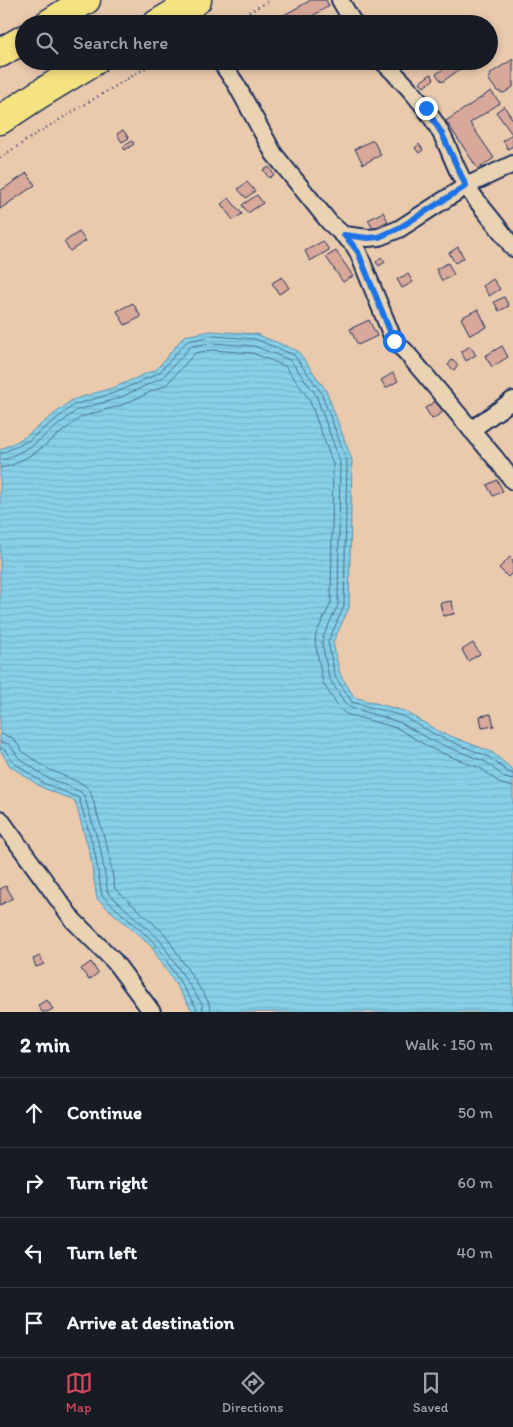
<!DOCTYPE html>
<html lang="en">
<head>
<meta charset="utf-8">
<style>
  body { margin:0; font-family:Itim,sans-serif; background:#20242c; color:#f1f3f6 }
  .stop { position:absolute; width:15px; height:15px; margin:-11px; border:4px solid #1a73e8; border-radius:50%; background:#fff }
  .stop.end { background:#1a73e8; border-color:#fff; box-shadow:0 1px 5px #0008 }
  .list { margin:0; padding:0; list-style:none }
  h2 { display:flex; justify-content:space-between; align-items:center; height:65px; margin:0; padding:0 20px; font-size:21px }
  h2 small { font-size:16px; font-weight:400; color:#9ea1a6 }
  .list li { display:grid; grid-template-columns:32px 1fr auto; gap:15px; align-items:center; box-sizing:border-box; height:70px; padding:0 20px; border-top:1px solid #363941 }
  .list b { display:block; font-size:19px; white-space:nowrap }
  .list em { font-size:16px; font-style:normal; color:#9ea1a6 }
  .icon { flex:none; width:28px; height:28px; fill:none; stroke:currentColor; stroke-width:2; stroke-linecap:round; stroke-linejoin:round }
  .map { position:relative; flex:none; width:513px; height:1012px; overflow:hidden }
  .search { position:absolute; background:#171b24; box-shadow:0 2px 8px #0003; left:15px; right:15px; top:15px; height:55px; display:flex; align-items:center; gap:12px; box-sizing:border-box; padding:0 18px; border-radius:28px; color:#9ea1a6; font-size:19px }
  .sheet { height:345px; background:#171b24 }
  nav { display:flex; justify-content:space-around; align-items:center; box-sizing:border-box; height:70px; border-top:1px solid #363941; background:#171b24; font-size:14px; color:#9ea1a6 }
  nav a { display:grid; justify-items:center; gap:2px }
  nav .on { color:#d1495b }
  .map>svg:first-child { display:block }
  .water { fill:url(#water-rules); stroke:#5c90b1 }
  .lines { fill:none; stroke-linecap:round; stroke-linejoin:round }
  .shore { stroke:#467095; stroke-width:1 }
  .building { fill:#d8a89a; stroke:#1b2f5e }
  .minor-casing { stroke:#1b2f5e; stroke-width:20 }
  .trunk-casing { stroke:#1b2f5e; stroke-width:31 }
  .path { stroke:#1b2f5e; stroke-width:2.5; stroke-dasharray:1 4; stroke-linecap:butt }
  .minor { stroke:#e9d3b2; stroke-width:16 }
  .trunk { stroke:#f5e382; stroke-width:28 }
  .route { stroke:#1a73e8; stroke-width:6 }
</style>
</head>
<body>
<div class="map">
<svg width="513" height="1012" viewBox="0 0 513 1012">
  <defs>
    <pattern id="water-rules" width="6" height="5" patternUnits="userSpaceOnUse" patternTransform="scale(1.25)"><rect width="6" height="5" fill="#87d1e8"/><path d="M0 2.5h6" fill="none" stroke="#74b4c9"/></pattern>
  </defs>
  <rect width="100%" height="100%" fill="#eacaad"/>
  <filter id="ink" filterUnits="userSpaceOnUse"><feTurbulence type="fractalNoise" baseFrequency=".02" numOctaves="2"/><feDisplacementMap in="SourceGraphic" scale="10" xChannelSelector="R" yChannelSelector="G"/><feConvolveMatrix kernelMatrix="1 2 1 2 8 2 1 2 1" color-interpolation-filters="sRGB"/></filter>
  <g filter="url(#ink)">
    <path class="water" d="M211 331 256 334 298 351 326 390 352 460 349 608 333 642 340 674 354 697 404 711 440 732 492 752 513 770V1012H193L151 946 97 899 90 854 75 801 41 787 10 766 0 750V450L25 437 72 400 115 387 157 369 184 336Z"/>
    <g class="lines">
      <g class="shore">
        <path d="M0 454 28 441 74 405 117 392 159 373 187 341 212 336 255 339 294 355 321 392 347 461 344 606 328 642 335 676 352 702 402 716 438 736 489 757 508 772 513 774"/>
        <path d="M0 460 6 459 32 446 77 410 119 398 162 378 191 346 212 343 254 346 290 360 316 395 340 462 338 605 323 637 322 643 329 678 345 703 349 707 399 722 435 742 486 762 505 778 513 780"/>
        <path d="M0 468 10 466 35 453 81 417 122 405 166 385 195 353 212 350 252 353 285 366 309 399 333 464 331 603 316 634 315 641 323 683 339 708 346 714 397 728 432 749 482 769 501 784 513 787"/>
        <path d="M0 734 13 738 24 753 50 770 83 784 90 790 108 850 115 889 165 934 208 1001 211 1012"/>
        <path d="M0 742 9 744 19 758 46 777 79 791 84 795 101 851 108 893 159 939 202 1004 203 1012"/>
        <path d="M0 748 5 750 14 763 43 783 79 798 95 853 102 896 155 943 196 1007 197 1012"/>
      </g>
    </g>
    <g class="building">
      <path d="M311 0H326L329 6 299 24H268Z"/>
      <path d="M458 16 463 24H450L449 22Z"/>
      <path d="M513 59V87L504 93 497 91 489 80 491 73Z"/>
      <path d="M455 61 470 62 442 82 436 74Z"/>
      <path d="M431 74 434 79 424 87 420 82Z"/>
      <path d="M491 91 500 103 470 123 494 158 478 169 446 121Z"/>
      <path d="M504 106 513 120V146L508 149 503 141 512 134 496 112Z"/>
      <path d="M123 130 129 138 122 142 117 134Z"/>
      <path d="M373 140 381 155 363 164 355 149Z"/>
      <path d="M132 141 134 144 125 150 123 147Z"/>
      <path d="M419 144 423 150 419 153 415 148Z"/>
      <path d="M269 167 274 175 269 178 263 170Z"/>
      <path d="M27 173 35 185 0 209V191Z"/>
      <path d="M247 182 255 191 246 198 238 189Z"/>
      <path d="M257 195 263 203 248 213 242 205Z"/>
      <path d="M229 198 242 214 233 220 221 204Z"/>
      <path d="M383 212 388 221 373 229 368 220Z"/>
      <path d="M79 232 86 241 70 251 64 242Z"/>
      <path d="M323 241 329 250 310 261 305 251Z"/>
      <path d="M458 247 464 258 455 263 449 253Z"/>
      <path d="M336 251 353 276 343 282 326 257Z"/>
      <path d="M381 257 385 262 379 266 376 262Z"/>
      <path d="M448 263 454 275 442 281 436 269Z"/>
      <path d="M408 274 413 282 402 288 397 279Z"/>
      <path d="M282 277 289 288 279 294 272 283Z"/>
      <path d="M493 279 500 289 489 296 483 286Z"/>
      <path d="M504 297 509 306 499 311 494 302Z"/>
      <path d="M133 303 141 317 125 325 117 311Z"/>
      <path d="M478 309 487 327 470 335 461 318Z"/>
      <path d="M369 320 377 336 358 345 350 329Z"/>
      <path d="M470 346 476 355 466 361 461 352Z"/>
      <path d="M502 346 508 357 492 367 485 356Z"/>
      <path d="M452 360 458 365 454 370 448 365Z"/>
      <path d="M393 373 398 381 386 388 381 380Z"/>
      <path d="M436 401 443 412 432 419 425 408Z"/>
      <path d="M497 480 503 491 493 496 487 485Z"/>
      <path d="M510 557 513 560V572L508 577 499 568Z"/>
      <path d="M452 601 454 614 443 616 440 603Z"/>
      <path d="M473 643 480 654 468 661 462 650Z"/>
      <path d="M491 714 494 726 482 728 480 716Z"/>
      <path d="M6 886 13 898 0 905V889Z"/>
      <path d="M40 956 44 964 36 967 33 959Z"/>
      <path d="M91 962 98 973 89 980 81 969Z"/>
      <path d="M47 1000 53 1009 47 1012H42L38 1005Z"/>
    </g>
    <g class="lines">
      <defs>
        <g id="minor">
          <path d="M340 0 354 24"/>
          <path d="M220 61 236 84 274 154 329 222 353 244 358 252 394 341 405 351 496 459 513 481"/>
          <path d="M382 61C405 83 428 107 442 135 451 152 456 171 467 187 481 208 499 226 513 248"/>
          <path d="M344 235 368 238 379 237 399 229 466 186 513 164"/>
          <path d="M471 430 513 400"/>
          <path d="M0 819 73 920 114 961 152 1012"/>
        </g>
        <g id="trunk">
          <path d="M48 24 86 0"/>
          <path d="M157 24 197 0"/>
          <path d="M0 53 24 39"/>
          <path d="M0 120 38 95 94 61"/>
        </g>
      </defs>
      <use href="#minor" class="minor-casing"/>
      <use href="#trunk" class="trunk-casing"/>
      <g class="path">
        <path d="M227 24 271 0"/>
        <path d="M0 158 39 132 157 61"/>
      </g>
      <use href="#minor" class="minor"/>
      <use href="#trunk" class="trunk"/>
    </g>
  </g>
  <g class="lines" filter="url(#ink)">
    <path class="route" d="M394 341 358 252 352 244 344 235 368 238 379 237 399 228 466 186 442 134 426 108"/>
  </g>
</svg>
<div class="stop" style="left:394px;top:341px"></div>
<div class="stop end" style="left:426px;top:108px"></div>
<div class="search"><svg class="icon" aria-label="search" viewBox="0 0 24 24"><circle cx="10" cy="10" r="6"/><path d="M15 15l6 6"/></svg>Search here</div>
</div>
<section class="sheet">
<h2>2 min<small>Walk · 150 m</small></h2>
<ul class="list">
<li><svg class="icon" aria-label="ahead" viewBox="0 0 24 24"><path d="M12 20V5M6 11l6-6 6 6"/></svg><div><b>Continue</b></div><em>50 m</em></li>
<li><svg class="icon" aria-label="right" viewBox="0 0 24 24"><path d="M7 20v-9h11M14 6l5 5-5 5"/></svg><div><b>Turn right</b></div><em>60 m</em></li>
<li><svg class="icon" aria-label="left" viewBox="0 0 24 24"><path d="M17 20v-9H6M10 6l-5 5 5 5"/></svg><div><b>Turn left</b></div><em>40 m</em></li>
<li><svg class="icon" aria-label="arrive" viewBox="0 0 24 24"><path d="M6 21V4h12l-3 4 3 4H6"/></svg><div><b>Arrive at destination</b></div></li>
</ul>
</section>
<nav>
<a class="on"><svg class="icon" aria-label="map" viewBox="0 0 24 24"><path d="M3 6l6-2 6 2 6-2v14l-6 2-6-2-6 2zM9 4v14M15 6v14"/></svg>Map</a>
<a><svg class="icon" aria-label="directions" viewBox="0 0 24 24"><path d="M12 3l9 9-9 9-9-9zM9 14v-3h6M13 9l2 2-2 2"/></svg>Directions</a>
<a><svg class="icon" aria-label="saved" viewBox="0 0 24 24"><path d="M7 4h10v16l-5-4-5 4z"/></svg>Saved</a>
</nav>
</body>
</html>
